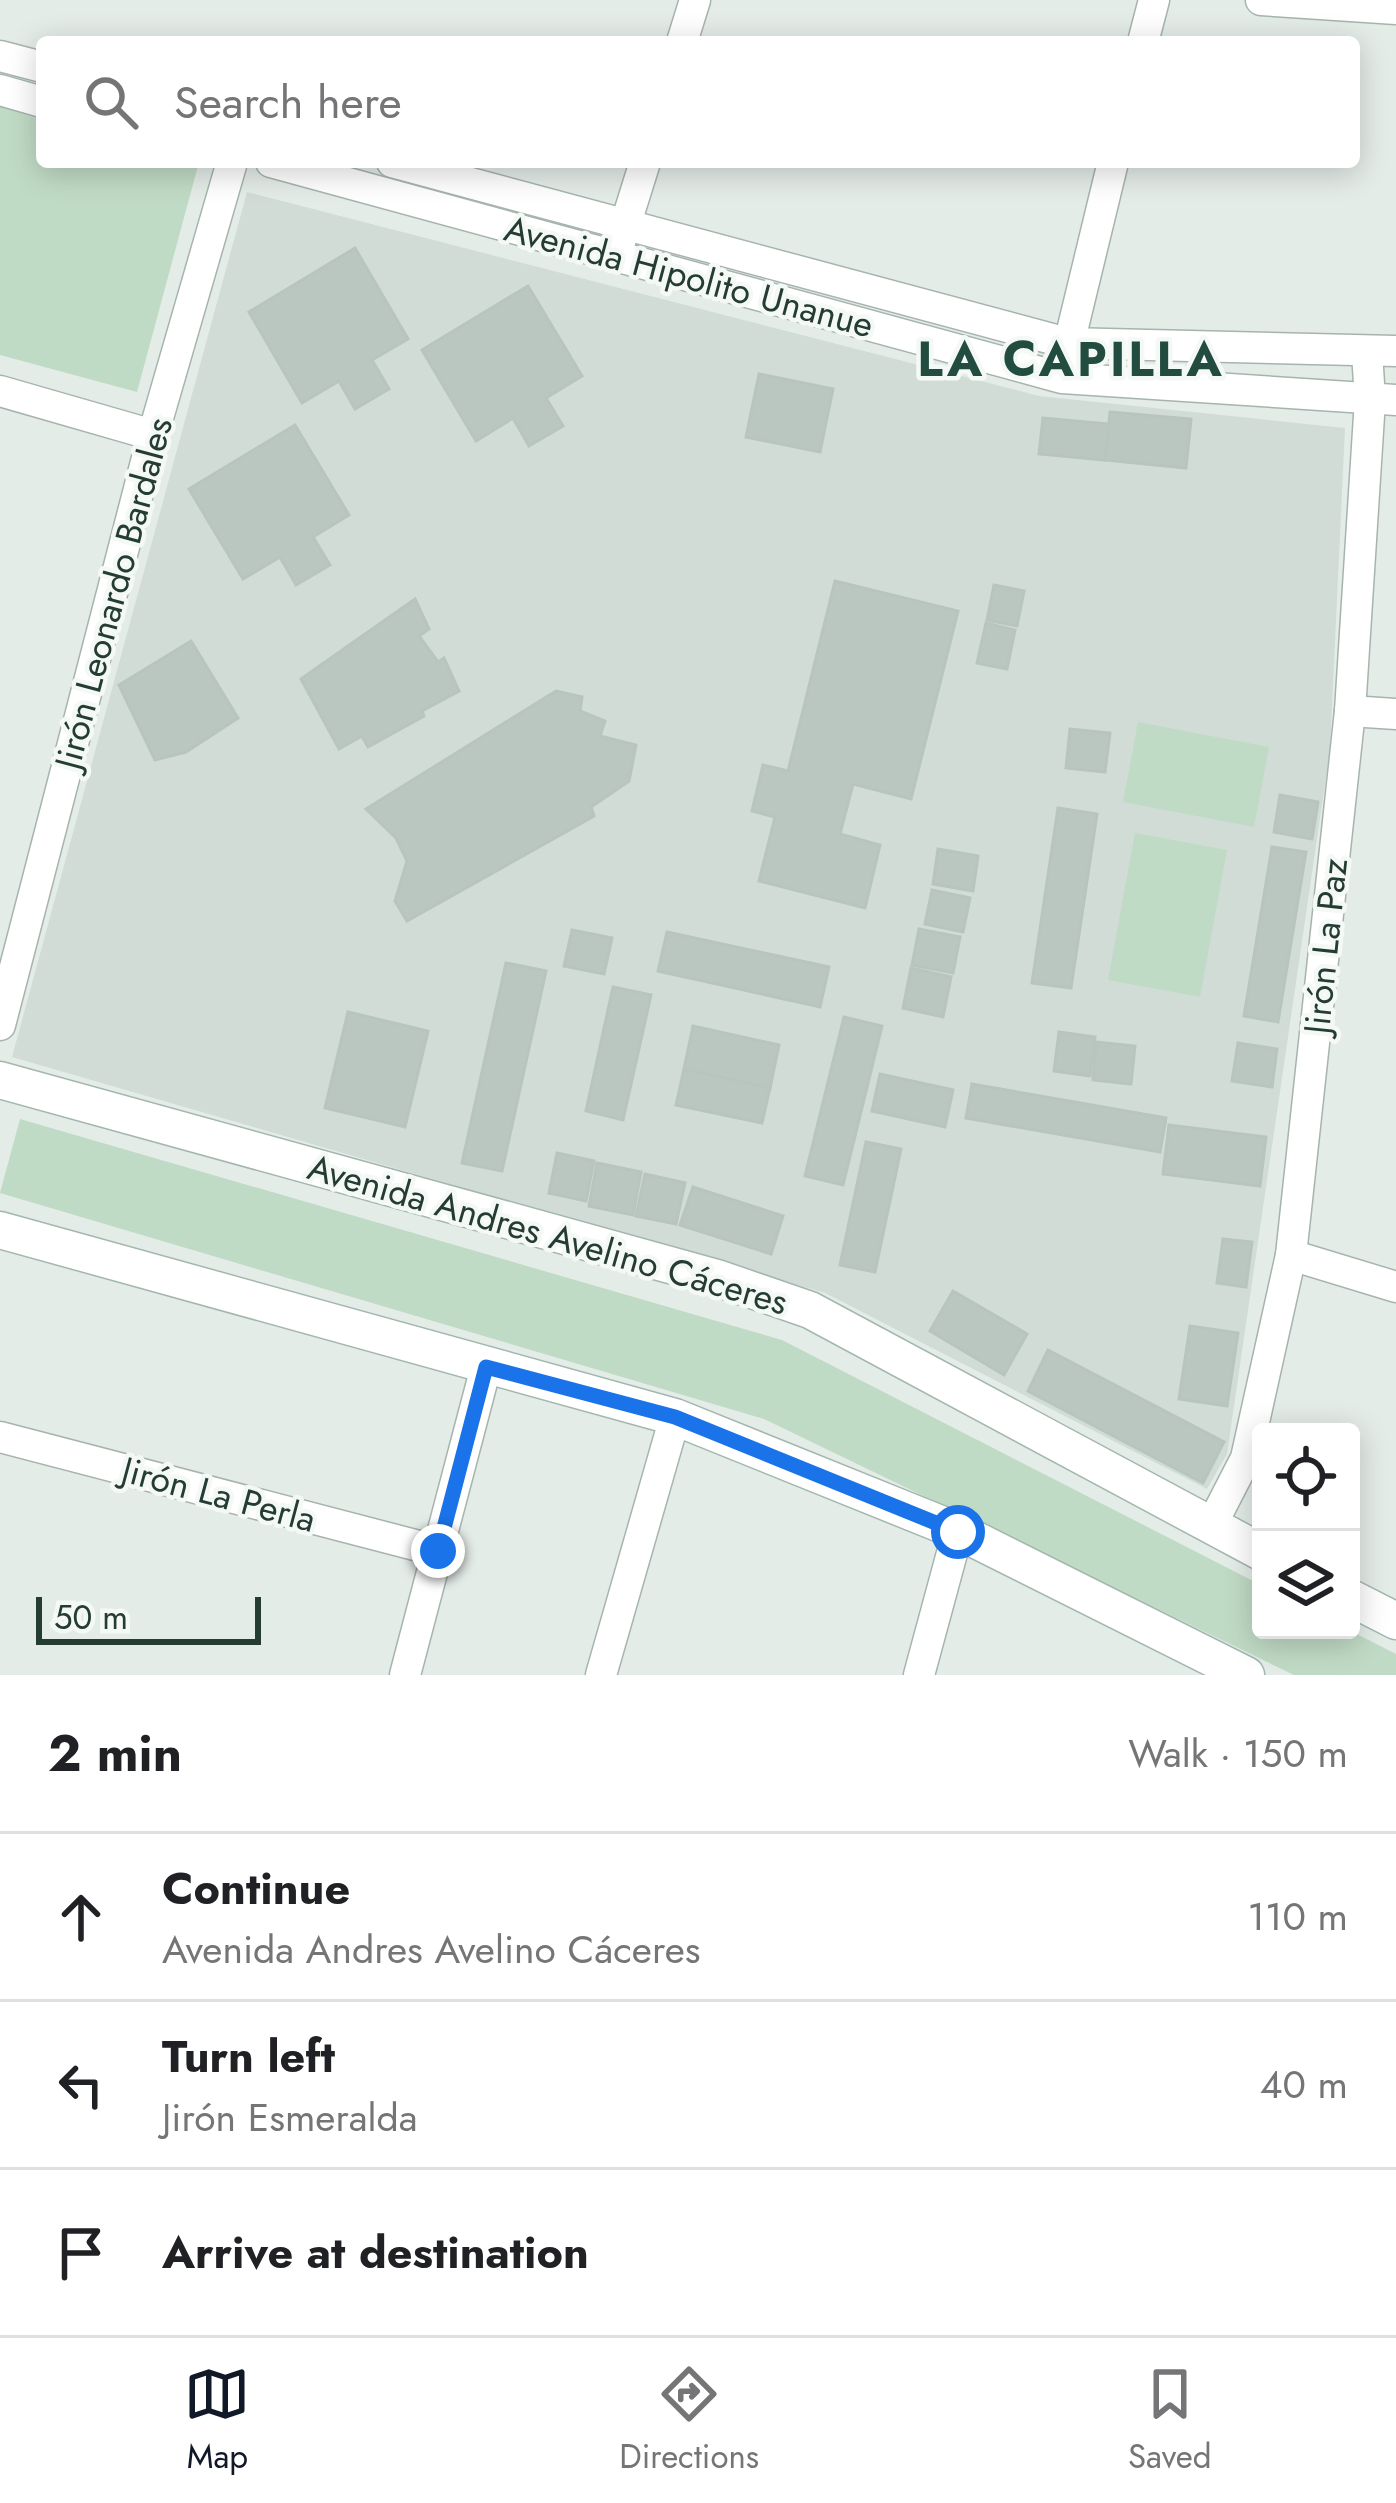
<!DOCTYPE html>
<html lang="en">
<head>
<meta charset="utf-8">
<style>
  body { margin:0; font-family:Jost,sans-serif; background:#f6f6f6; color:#202124 }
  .controls { position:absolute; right:36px; bottom:36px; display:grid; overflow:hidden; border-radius:12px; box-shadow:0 6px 30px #0003 }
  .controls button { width:108px; height:108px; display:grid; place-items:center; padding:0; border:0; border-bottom:3px solid #e0e0e0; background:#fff; color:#202124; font:60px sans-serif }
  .scale { position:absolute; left:36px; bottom:30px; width:225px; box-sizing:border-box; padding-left:12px; border:6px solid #253c34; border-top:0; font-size:33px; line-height:42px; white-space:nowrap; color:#253c34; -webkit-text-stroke:9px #f4f9f6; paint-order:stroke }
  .stop { position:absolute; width:36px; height:36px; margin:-27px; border:9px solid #1a73e8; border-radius:50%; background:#fff }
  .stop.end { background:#1a73e8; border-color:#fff; box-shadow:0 3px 12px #0008 }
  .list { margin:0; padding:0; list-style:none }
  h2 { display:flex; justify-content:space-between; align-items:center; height:156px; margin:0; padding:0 48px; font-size:51px }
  h2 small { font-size:39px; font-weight:400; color:#757577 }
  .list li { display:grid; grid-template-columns:78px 1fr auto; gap:36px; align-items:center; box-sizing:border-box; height:168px; padding:0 48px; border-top:3px solid #e0e0e0 }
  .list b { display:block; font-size:45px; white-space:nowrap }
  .list p { margin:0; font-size:39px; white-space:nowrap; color:#757577 }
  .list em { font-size:39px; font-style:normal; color:#757577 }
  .icon { flex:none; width:66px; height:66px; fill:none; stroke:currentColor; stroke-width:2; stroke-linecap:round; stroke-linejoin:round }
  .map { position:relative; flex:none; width:1396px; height:1675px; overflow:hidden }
  .search { position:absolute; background:#fff; box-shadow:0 6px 30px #0003; left:36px; right:36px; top:36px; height:132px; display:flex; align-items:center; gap:30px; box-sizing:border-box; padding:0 42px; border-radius:12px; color:#757577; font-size:45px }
  .sheet { height:660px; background:#fff }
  nav { display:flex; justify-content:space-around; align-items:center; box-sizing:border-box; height:168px; border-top:3px solid #e0e0e0; background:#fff; font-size:33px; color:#757577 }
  nav a { display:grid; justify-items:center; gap:6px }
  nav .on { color:#111827 }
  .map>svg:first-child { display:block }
  .built { fill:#d2dcd7 }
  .green { fill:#c0dbc5 }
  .building { fill:#bac7c1; stroke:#b7c5be; stroke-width:3 }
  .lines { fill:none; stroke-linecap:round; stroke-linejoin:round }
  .minor-casing { stroke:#a7b4ae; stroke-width:33 }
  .secondary-casing { stroke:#a4b7af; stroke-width:39 }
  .minor { stroke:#fff; stroke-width:30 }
  .secondary { stroke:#fff; stroke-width:36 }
  .route { stroke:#1a73e8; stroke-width:15 }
  .labels { text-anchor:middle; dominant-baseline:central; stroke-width:9; stroke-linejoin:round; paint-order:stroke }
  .street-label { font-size:36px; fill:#253c34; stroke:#f4f9f6 }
  .district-label { font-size:48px; font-weight:bold; letter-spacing:3px; fill:#234c40; stroke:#f4f9f6 }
</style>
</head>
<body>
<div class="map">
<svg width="1396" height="1675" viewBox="0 0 1396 1675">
  <rect width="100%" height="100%" fill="#e4ece8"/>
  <path class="built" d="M247 192 1039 396 1345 428 1330 750 1227 1454 1207 1489 825 1293 12 1057Z"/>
  <g class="green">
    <path d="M0 98 42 109V162H199L137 392 0 355Z"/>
    <path d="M1138 722 1269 747 1254 827 1123 802Z"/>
    <path d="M1135 833 1227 850 1200 997 1108 980Z"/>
    <path d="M20 1119 782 1340 1261 1585V1630H1349L1396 1654V1675H1294L764 1419 0 1193Z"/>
  </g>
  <g class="building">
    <path d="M355 248 408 339 372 360 389 389 355 409 339 381 302 403 249 312Z"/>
    <path d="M528 286 582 376 546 398 563 426 529 446 513 418 476 441 422 350Z"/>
    <path d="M759 374 833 389 820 452 746 437Z"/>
    <path d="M1110 412 1191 419 1186 468 1105 460Z"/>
    <path d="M1043 418 1109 424 1105 460 1039 454Z"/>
    <path d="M295 425 349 515 313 537 330 565 296 585 280 557 243 579 189 489Z"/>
    <path d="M835 581 958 611 911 799 853 784 840 834 880 845 865 908 759 881 775 817 752 811 763 765 788 771Z"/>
    <path d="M994 585 1024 591 1017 626 987 620Z"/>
    <path d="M415 599 429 629 419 636 438 662 444 658 459 691 422 711 424 716 368 747 362 736 339 749 301 679Z"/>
    <path d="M986 623 1015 630 1007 669 977 663Z"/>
    <path d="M191 641 238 718 186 752 155 760 119 685Z"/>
    <path d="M556 691 582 697 580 711 605 721 600 736 636 745 629 781 591 807 594 816 407 921 395 901 407 861 396 838 366 809Z"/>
    <path d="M1070 729 1110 733 1105 772 1066 768Z"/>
    <path d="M1280 795 1318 802 1312 839 1274 832Z"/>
    <path d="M1058 808 1097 814 1071 988 1032 983Z"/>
    <path d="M1272 847 1306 852 1278 1022 1244 1016Z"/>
    <path d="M938 849 978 856 973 891 933 884Z"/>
    <path d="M932 890 970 898 963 932 925 924Z"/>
    <path d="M919 929 960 937 953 973 912 965Z"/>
    <path d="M572 930 612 938 604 974 564 966Z"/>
    <path d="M667 932 829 967 820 1007 658 971Z"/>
    <path d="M506 963 546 971 502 1171 462 1163Z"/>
    <path d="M911 968 951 977 943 1017 903 1008Z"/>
    <path d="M613 987 651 995 623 1120 586 1111Z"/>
    <path d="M348 1012 428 1031 405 1127 325 1108Z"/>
    <path d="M844 1017 882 1026 843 1185 805 1176Z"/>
    <path d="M693 1026 779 1045 770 1088 684 1069Z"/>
    <path d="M1059 1032 1095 1037 1090 1076 1054 1071Z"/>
    <path d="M1096 1042 1135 1046 1131 1084 1093 1080Z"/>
    <path d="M1238 1043 1277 1049 1272 1087 1232 1081Z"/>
    <path d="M684 1069 770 1088 762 1123 676 1105Z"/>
    <path d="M880 1074 953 1090 945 1127 872 1111Z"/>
    <path d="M972 1084 1166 1118 1160 1152 966 1118Z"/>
    <path d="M1169 1125 1266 1137 1260 1186 1163 1174Z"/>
    <path d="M866 1142 901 1149 875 1272 840 1265Z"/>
    <path d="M557 1153 594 1161 586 1201 549 1193Z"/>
    <path d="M597 1163 641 1172 633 1215 589 1206Z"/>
    <path d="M645 1174 685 1183 676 1224 636 1216Z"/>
    <path d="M693 1187 783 1216 771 1254 680 1225Z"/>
    <path d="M1223 1239 1252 1242 1246 1287 1217 1283Z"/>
    <path d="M953 1291 1027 1334 1004 1375 930 1331Z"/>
    <path d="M1190 1326 1238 1333 1227 1406 1179 1399Z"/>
    <path d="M1048 1350 1224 1442 1203 1483 1028 1391Z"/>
  </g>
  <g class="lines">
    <defs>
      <g id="minor">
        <path d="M1261 0 1396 9"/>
        <path d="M682 42 695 0"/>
        <path d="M1143 42 1154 0"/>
        <path d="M0 56 42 67"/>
        <path d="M0 90 42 102"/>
        <path d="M271 162 1062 378 1396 400"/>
        <path d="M392 162 1067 343 1396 351"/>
        <path d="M620 242 645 162"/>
        <path d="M1065 360 1113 162"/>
        <path d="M0 391 153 435"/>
        <path d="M1350 711 1396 714"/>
        <path d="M0 1025 153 435 232 162"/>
        <path d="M1291 1255 1396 1287"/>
        <path d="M0 1437 438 1551"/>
        <path d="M1211 1526 1246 1458 1291 1255 1350 711 1370 400 1367 352"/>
        <path d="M405 1675 486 1367"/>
        <path d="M601 1675 675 1417"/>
        <path d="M919 1675 958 1531"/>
      </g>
      <g id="secondary">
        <path d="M0 1080 717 1278 810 1310 1261 1552"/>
        <path d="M0 1230 675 1417 958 1531 1246 1675"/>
        <path d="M1351 1598 1396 1621"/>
      </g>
    </defs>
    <use href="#minor" class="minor-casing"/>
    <use href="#secondary" class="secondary-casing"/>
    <use href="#minor" class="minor"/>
    <use href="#secondary" class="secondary"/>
  </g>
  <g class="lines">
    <path class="route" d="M438 1551 486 1367 675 1417 958 1532"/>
  </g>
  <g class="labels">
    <g class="street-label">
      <text transform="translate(689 276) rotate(15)">Avenida Hipolito Unanue</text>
      <text transform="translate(113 593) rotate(-75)">Jirón Leonardo Bardales</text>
      <text transform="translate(1325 946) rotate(-84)">Jirón La Paz</text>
      <text transform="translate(548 1234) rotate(16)">Avenida Andres Avelino Cáceres</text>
      <text transform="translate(219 1494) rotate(15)">Jirón La Perla</text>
    </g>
    <g class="district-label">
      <text x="1071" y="359">LA CAPILLA</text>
    </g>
  </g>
</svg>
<div class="controls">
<button><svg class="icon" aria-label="locate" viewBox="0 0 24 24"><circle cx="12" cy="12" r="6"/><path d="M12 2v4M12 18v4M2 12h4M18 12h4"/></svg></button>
<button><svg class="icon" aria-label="layers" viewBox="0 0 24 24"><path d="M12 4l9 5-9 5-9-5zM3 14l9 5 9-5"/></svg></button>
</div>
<div class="scale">50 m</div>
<div class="stop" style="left:958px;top:1532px"></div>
<div class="stop end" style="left:438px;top:1551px"></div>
<div class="search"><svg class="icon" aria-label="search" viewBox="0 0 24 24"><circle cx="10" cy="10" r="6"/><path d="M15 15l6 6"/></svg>Search here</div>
</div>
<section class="sheet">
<h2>2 min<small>Walk · 150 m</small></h2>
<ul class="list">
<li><svg class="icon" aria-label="ahead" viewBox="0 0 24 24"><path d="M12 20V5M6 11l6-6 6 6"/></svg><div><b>Continue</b><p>Avenida Andres Avelino Cáceres</p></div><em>110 m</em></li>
<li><svg class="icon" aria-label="left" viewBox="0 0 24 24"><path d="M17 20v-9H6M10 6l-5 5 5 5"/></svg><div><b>Turn left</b><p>Jirón Esmeralda</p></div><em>40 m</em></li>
<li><svg class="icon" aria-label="arrive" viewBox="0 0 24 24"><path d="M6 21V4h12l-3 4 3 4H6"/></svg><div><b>Arrive at destination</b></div></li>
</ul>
</section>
<nav>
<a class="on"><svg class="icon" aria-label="map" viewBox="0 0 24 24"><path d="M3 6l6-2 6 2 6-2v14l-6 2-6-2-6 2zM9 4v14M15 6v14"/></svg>Map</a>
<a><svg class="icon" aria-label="directions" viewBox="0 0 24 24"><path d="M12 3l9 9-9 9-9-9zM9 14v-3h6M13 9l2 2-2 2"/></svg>Directions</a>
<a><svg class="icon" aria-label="saved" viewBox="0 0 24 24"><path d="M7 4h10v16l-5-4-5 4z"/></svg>Saved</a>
</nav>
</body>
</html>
